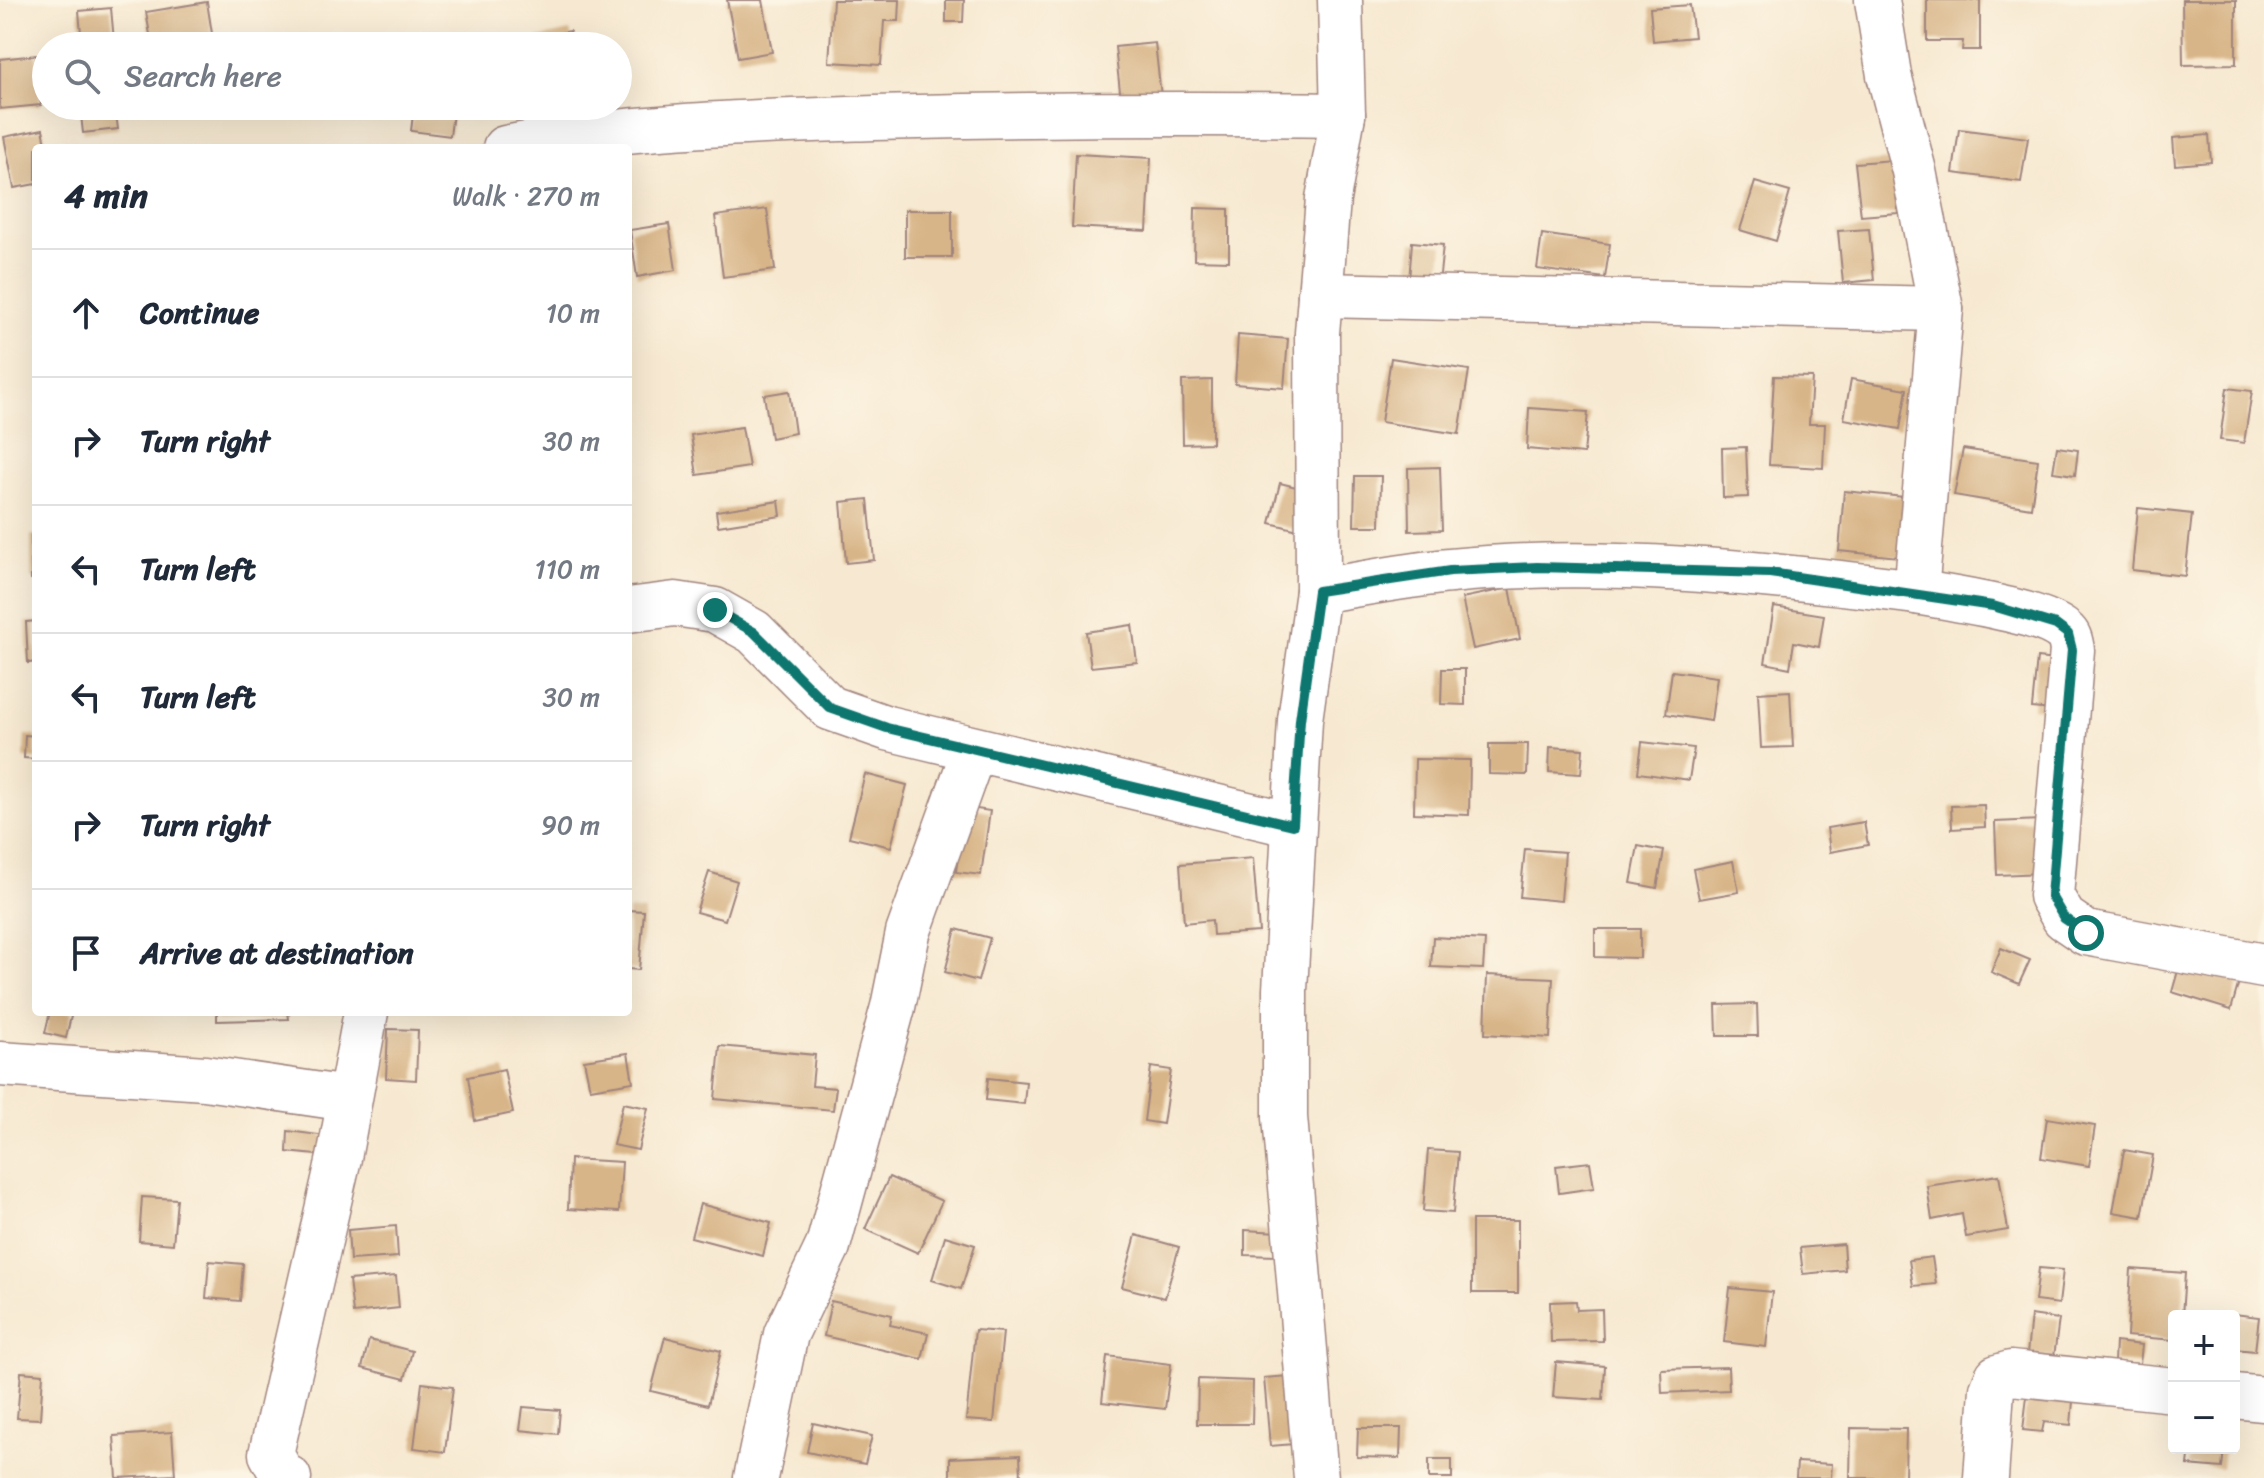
<!DOCTYPE html>
<html lang="en">
<head>
<meta charset="utf-8">
<style>
  body { margin:0; font-family:Sriracha,sans-serif; background:#f2f2f3; color:#1f2937 }
  .controls { position:absolute; right:24px; bottom:24px; display:grid; overflow:hidden; border-radius:8px; box-shadow:0 8px 32px #0002 }
  .controls button { width:72px; height:72px; display:grid; place-items:center; padding:0; border:0; border-bottom:2px solid #e0e1e3; background:#fff; color:#1f2937; font:40px sans-serif }
  .stop { position:absolute; width:24px; height:24px; margin:-18px; border:6px solid #0f766e; border-radius:50%; background:#fff }
  .stop.end { background:#0f766e; border-color:#fff; box-shadow:0 2px 8px #0008 }
  .list { margin:0; padding:0; list-style:none }
  h2 { display:flex; justify-content:space-between; align-items:center; height:104px; margin:0; padding:0 32px; font-size:34px }
  h2 small { font-size:26px; font-weight:400; color:#747a83 }
  .list li { display:grid; grid-template-columns:52px 1fr auto; gap:24px; align-items:center; box-sizing:border-box; height:128px; padding:0 32px; border-top:2px solid #e0e1e3 }
  .list b { display:block; font-size:30px; white-space:nowrap }
  .list em { font-size:26px; font-style:normal; color:#747a83 }
  .icon { flex:none; width:44px; height:44px; fill:none; stroke:currentColor; stroke-width:2; stroke-linecap:round; stroke-linejoin:round }
  .map { position:relative; flex:none; width:2264px; height:1478px; overflow:hidden }
  .search { position:absolute; background:#fff; box-shadow:0 8px 32px #0002; left:32px; top:32px; width:600px; height:88px; display:flex; align-items:center; gap:20px; box-sizing:border-box; padding:0 28px; border-radius:44px; color:#747a83; font-size:30px }
  .panel { position:absolute; background:#fff; box-shadow:0 8px 32px #0002; left:32px; top:144px; width:600px; height:872px; border-radius:8px }
  .map>svg:first-child { display:block }
  .building { fill:#d8b588 }
  .lines { fill:none; stroke-linecap:round; stroke-linejoin:round }
  .street-casing { stroke:#a0847e; stroke-width:47 }
  .street { stroke:#fff; stroke-width:44 }
  .route { stroke:#0f766e; stroke-width:10 }
</style>
</head>
<body>
<div class="map">
<svg width="2264" height="1478" viewBox="0 0 2264 1478">
  <rect width="100%" height="100%" fill="#fcf5e5"/>
  <filter id="ink" filterUnits="userSpaceOnUse"><feTurbulence type="fractalNoise" baseFrequency=".0125" numOctaves="2"/><feDisplacementMap in="SourceGraphic" scale="16" xChannelSelector="R" yChannelSelector="G"/><feConvolveMatrix kernelMatrix="1 2 1 2 8 2 1 2 1" color-interpolation-filters="sRGB"/></filter>
  <filter id="wash" filterUnits="userSpaceOnUse"><feTurbulence type="fractalNoise" baseFrequency=".006" numOctaves="4" result="noise"/><feDisplacementMap in="SourceGraphic" scale="32" xChannelSelector="R" yChannelSelector="G"/><feGaussianBlur stdDeviation="1.8" result="paint"/><feColorMatrix in="noise" values="0 0 0 0 0 0 0 0 0 0 0 0 0 0 0 0 0 1.4 0 .05"/><feComposite in="paint" operator="in"/></filter>
  <g filter="url(#wash)">
    <rect width="100%" height="100%" fill="#f7e9d1"/>
    <g id="blocks">
      <g class="building">
        <path d="M727 0H763L772 52 738 58Z"/>
        <path d="M833 0H900L899 21H884L881 65 829 62Z"/>
        <path d="M946 0H964L963 22H946Z"/>
        <path d="M1927 0H1980V50H1962L1963 41H1927Z"/>
        <path d="M2182 0H2236V64L2183 65Z"/>
        <path d="M207 2 214 46H152L146 12Z"/>
        <path d="M1690 5 1694 37 1653 41 1650 8Z"/>
        <path d="M111 8 114 41 82 44 79 11Z"/>
        <path d="M570 31 574 46H535L534 39Z"/>
        <path d="M362 34 364 46H323L322 39Z"/>
        <path d="M1155 43 1161 96 1121 100 1115 47Z"/>
        <path d="M36 55 41 105 0 109V59Z"/>
        <path d="M80 106H115L118 129 83 133Z"/>
        <path d="M414 106H454L450 136 411 131Z"/>
        <path d="M43 129 47 148H36V184L14 188 4 137Z"/>
        <path d="M1959 129 2028 138 2021 182 1953 173Z"/>
        <path d="M2209 135 2211 162 2175 165 2173 138Z"/>
        <path d="M1076 154 1151 158 1147 231 1072 227Z"/>
        <path d="M1893 160 1898 213 1861 216 1855 163Z"/>
        <path d="M1755 182 1790 192 1776 241 1740 230Z"/>
        <path d="M1195 208 1229 209V261L1194 260Z"/>
        <path d="M767 209 775 270 723 277 715 216Z"/>
        <rect x="905" y="210" width="47" height="47"/>
        <path d="M669 224 676 270 637 277 630 230Z"/>
        <path d="M1869 229 1874 280 1843 283 1838 231Z"/>
        <path d="M1542 234 1610 244 1605 278 1537 269Z"/>
        <path d="M1412 242 1443 245 1439 284 1409 281Z"/>
        <path d="M1238 335 1288 339 1284 388 1235 384Z"/>
        <path d="M1391 358 1469 370 1459 434 1381 422Z"/>
        <path d="M1774 376 1812 377 1809 424H1825L1823 468 1769 465Z"/>
        <path d="M1851 379 1907 389 1900 429 1844 419Z"/>
        <path d="M1212 380V443L1183 444 1182 381Z"/>
        <path d="M2227 388 2252 391 2244 443 2220 440Z"/>
        <path d="M789 391 795 433 771 438 764 395Z"/>
        <path d="M1529 408 1588 412 1584 454 1527 449Z"/>
        <path d="M742 427 749 467 697 475 691 435Z"/>
        <path d="M1746 447 1748 497 1723 498 1722 448Z"/>
        <path d="M2057 447 2078 450 2075 475 2053 472Z"/>
        <path d="M1963 449 2038 460 2031 508 1954 495Z"/>
        <path d="M1440 467 1442 530 1409 531 1408 468Z"/>
        <path d="M1355 476H1381L1380 526H1354Z"/>
        <path d="M1280 483 1308 490 1298 530 1270 523Z"/>
        <path d="M1844 491 1914 498 1909 558 1839 551Z"/>
        <path d="M868 499 874 560 846 563 841 502Z"/>
        <path d="M779 501 781 516 718 526 716 511Z"/>
        <path d="M2138 508 2192 514 2185 576 2132 570Z"/>
        <rect x="31" y="535" width="5" height="44"/>
        <path d="M1510 588 1520 639 1473 649 1462 598Z"/>
        <path d="M1774 607 1824 615 1819 647 1794 642 1790 668 1765 663Z"/>
        <path d="M36 621V662L28 663 26 622Z"/>
        <path d="M1132 625 1137 662 1091 667 1086 632Z"/>
        <path d="M2037 658 2065 661 2062 711 2032 708Z"/>
        <path d="M1442 669H1465V705L1441 704Z"/>
        <path d="M1672 671 1717 677 1711 721 1666 714Z"/>
        <path d="M1790 691 1793 747 1761 748 1758 693Z"/>
        <path d="M25 735 36 736V759L24 758Z"/>
        <path d="M1642 742 1694 748 1689 780 1638 773Z"/>
        <path d="M1489 744H1528L1527 775 1489 774Z"/>
        <path d="M1550 747 1583 749 1581 774 1549 772Z"/>
        <path d="M1415 759 1470 760 1469 815 1414 813Z"/>
        <path d="M865 774 907 785 891 847 849 837Z"/>
        <path d="M1984 805 1985 827 1952 829 1951 806Z"/>
        <path d="M964 807 990 811 981 875 956 872Z"/>
        <path d="M2041 820 2043 873 1997 875 1995 822Z"/>
        <path d="M1864 822 1868 845 1830 852 1827 828Z"/>
        <path d="M1638 846 1664 851 1657 888 1631 883Z"/>
        <path d="M1525 849 1565 852 1561 901 1520 897Z"/>
        <path d="M1253 858 1259 932 1213 935 1212 920 1184 923 1180 864Z"/>
        <path d="M1733 861 1739 892 1699 899 1693 869Z"/>
        <path d="M709 872 737 881 725 920 696 912Z"/>
        <path d="M628 910 644 911 639 970 628 969Z"/>
        <path d="M956 929 990 938 978 981 945 972Z"/>
        <path d="M1595 929H1640V958L1595 957Z"/>
        <path d="M1433 937 1485 940 1483 969 1431 967Z"/>
        <path d="M2001 948 2030 960 2019 984 1991 972Z"/>
        <path d="M2181 960 2240 978 2231 1010 2172 992Z"/>
        <path d="M1487 975 1553 978 1550 1038 1485 1034Z"/>
        <path d="M1757 1004 1758 1036H1717L1716 1005Z"/>
        <path d="M50 1012H72L66 1038 45 1033Z"/>
        <path d="M217 1012H288L289 1019 217 1021Z"/>
        <path d="M388 1029 418 1030 416 1080 386 1078Z"/>
        <path d="M720 1046 815 1055 812 1086 836 1088 833 1110 715 1099Z"/>
        <path d="M628 1053 633 1082 590 1089 584 1060Z"/>
        <path d="M1151 1067 1171 1070 1163 1124 1144 1121Z"/>
        <path d="M504 1069 513 1113 475 1121 468 1077Z"/>
        <path d="M988 1078 1026 1082 1024 1104 986 1100Z"/>
        <path d="M623 1103 648 1108 638 1150 613 1145Z"/>
        <path d="M2047 1118 2095 1126 2089 1166 2041 1158Z"/>
        <path d="M288 1131 327 1136 325 1156 287 1152Z"/>
        <path d="M1428 1150 1458 1152 1453 1213 1423 1211Z"/>
        <path d="M2124 1150 2153 1155 2142 1217 2113 1212Z"/>
        <path d="M570 1159 622 1162 619 1212 568 1209Z"/>
        <path d="M1590 1162 1594 1188 1559 1193 1556 1166Z"/>
        <path d="M1999 1175 2008 1230 1966 1237 1962 1214 1932 1220 1927 1186Z"/>
        <path d="M889 1177 942 1201 918 1253 865 1229Z"/>
        <path d="M142 1197 177 1199 173 1244 139 1241Z"/>
        <path d="M700 1204 771 1223 763 1256 691 1237Z"/>
        <rect x="1472" y="1220" width="46" height="73"/>
        <path d="M396 1226 398 1257 350 1260 348 1230Z"/>
        <path d="M1245 1230 1278 1232 1277 1256 1245 1255Z"/>
        <path d="M1136 1235 1179 1247 1165 1298 1122 1287Z"/>
        <path d="M945 1236 975 1245 961 1289 932 1280Z"/>
        <path d="M1843 1244 1845 1270 1803 1274 1800 1248Z"/>
        <path d="M1932 1257 1936 1284 1913 1286 1909 1260Z"/>
        <path d="M209 1261 243 1264 240 1301 206 1298Z"/>
        <path d="M2039 1268 2063 1270 2059 1304 2035 1301Z"/>
        <path d="M2131 1269 2185 1273 2182 1316H2174V1340L2127 1336Z"/>
        <path d="M396 1276 399 1308 353 1313 349 1280Z"/>
        <path d="M1730 1288 1772 1292 1766 1347 1724 1342Z"/>
        <path d="M831 1301 892 1315 890 1325 928 1333 922 1359 824 1336Z"/>
        <path d="M1576 1301 1577 1310 1602 1309 1603 1341 1551 1342 1550 1302Z"/>
        <path d="M2234 1314 2259 1317 2255 1351 2234 1349Z"/>
        <path d="M2031 1315 2059 1319 2054 1357 2027 1354Z"/>
        <path d="M975 1330 1003 1332 994 1422 966 1420Z"/>
        <path d="M665 1337 721 1351 708 1405 651 1391Z"/>
        <path d="M369 1340 412 1351 405 1379 362 1368Z"/>
        <path d="M2115 1342 2142 1345 2140 1364 2114 1362Z"/>
        <path d="M1107 1356 1171 1364 1165 1409 1102 1402Z"/>
        <path d="M1556 1362 1605 1366 1603 1400 1553 1397Z"/>
        <path d="M1728 1367 1729 1390 1662 1393 1661 1369Z"/>
        <path d="M21 1372 43 1374 40 1419 17 1418Z"/>
        <path d="M1289 1376 1294 1444 1270 1446 1264 1378Z"/>
        <path d="M1198 1379 1253 1381 1252 1424H1197Z"/>
        <path d="M422 1383 453 1387 445 1452 414 1448Z"/>
        <path d="M2027 1396 2073 1401 2071 1425 2044 1422 2042 1432 2023 1430Z"/>
        <path d="M523 1407 560 1410 558 1434 520 1430Z"/>
        <path d="M813 1423 872 1436 865 1464 807 1452Z"/>
        <path d="M1358 1428H1401L1400 1458 1357 1457Z"/>
        <path d="M1851 1428 1906 1429 1905 1478H1850Z"/>
        <path d="M172 1432 175 1475 117 1478 114 1436Z"/>
        <path d="M2190 1448H2224L2222 1468 2188 1465Z"/>
        <path d="M1020 1455 1021 1478H950V1458Z"/>
        <rect x="1429" y="1459" width="23" height="19"/>
        <path d="M1797 1462 1832 1464 1831 1478H1796Z"/>
      </g>
    </g>
  </g>
  <g filter="url(#ink)">
    <use href="#blocks" fill-opacity="0" stroke="#a0847e" stroke-width="2"/>
    <g class="lines">
      <defs>
        <g id="street">
          <path d="M505 148C626 125 752 122 875 118 1031 114 1187 113 1343 115"/>
          <path d="M1320 295 1941 309"/>
          <path d="M1318 591C1362 584 1406 575 1450 571 1601 556 1766 573 1916 592L1941 309 1914 171 1889 75 1877 0"/>
          <path d="M1916 592C1947 598 2046 611 2066 633 2070 637 2071 644 2072 650L2051 896 2064 918 2086 933 2264 966"/>
          <path d="M628 610 675 604 715 610 754 632 830 708 887 728 1293 825"/>
          <path d="M0 1064 205 1078 348 1099"/>
          <path d="M2234 1396 2264 1399"/>
          <path d="M289 1478 283 1476 271 1454 339 1158 366 1012"/>
          <path d="M756 1478 786 1334 828 1246 893 1007 908 933 974 750"/>
          <path d="M1316 1478 1285 1117V990L1300 720 1318 591 1317 333 1328 199 1343 115 1340 0"/>
          <path d="M1986 1478 1992 1389 1997 1377 2011 1373 2174 1390"/>
        </g>
      </defs>
      <use href="#street" class="street-casing"/>
      <use href="#street" class="street"/>
    </g>
  </g>
  <g class="lines" filter="url(#ink)">
    <path class="route" d="M715 610 754 632 830 708 887 728 1293 825 1300 720 1318 591 1450 571 1537 567 1770 573 1993 606 2056 625 2068 634 2072 650 2051 896 2064 918 2086 933"/>
  </g>
</svg>
<div class="controls">
<button>+</button>
<button>−</button>
</div>
<div class="stop" style="left:2086px;top:933px"></div>
<div class="stop end" style="left:715px;top:610px"></div>
<div class="search"><svg class="icon" aria-label="search" viewBox="0 0 24 24"><circle cx="10" cy="10" r="6"/><path d="M15 15l6 6"/></svg>Search here</div>
<section class="panel">
<h2>4 min<small>Walk · 270 m</small></h2>
<ul class="list">
<li><svg class="icon" aria-label="ahead" viewBox="0 0 24 24"><path d="M12 20V5M6 11l6-6 6 6"/></svg><div><b>Continue</b></div><em>10 m</em></li>
<li><svg class="icon" aria-label="right" viewBox="0 0 24 24"><path d="M7 20v-9h11M14 6l5 5-5 5"/></svg><div><b>Turn right</b></div><em>30 m</em></li>
<li><svg class="icon" aria-label="left" viewBox="0 0 24 24"><path d="M17 20v-9H6M10 6l-5 5 5 5"/></svg><div><b>Turn left</b></div><em>110 m</em></li>
<li><svg class="icon" aria-label="left" viewBox="0 0 24 24"><path d="M17 20v-9H6M10 6l-5 5 5 5"/></svg><div><b>Turn left</b></div><em>30 m</em></li>
<li><svg class="icon" aria-label="right" viewBox="0 0 24 24"><path d="M7 20v-9h11M14 6l5 5-5 5"/></svg><div><b>Turn right</b></div><em>90 m</em></li>
<li><svg class="icon" aria-label="arrive" viewBox="0 0 24 24"><path d="M6 21V4h12l-3 4 3 4H6"/></svg><div><b>Arrive at destination</b></div></li>
</ul>
</section>
</div>
</body>
</html>
